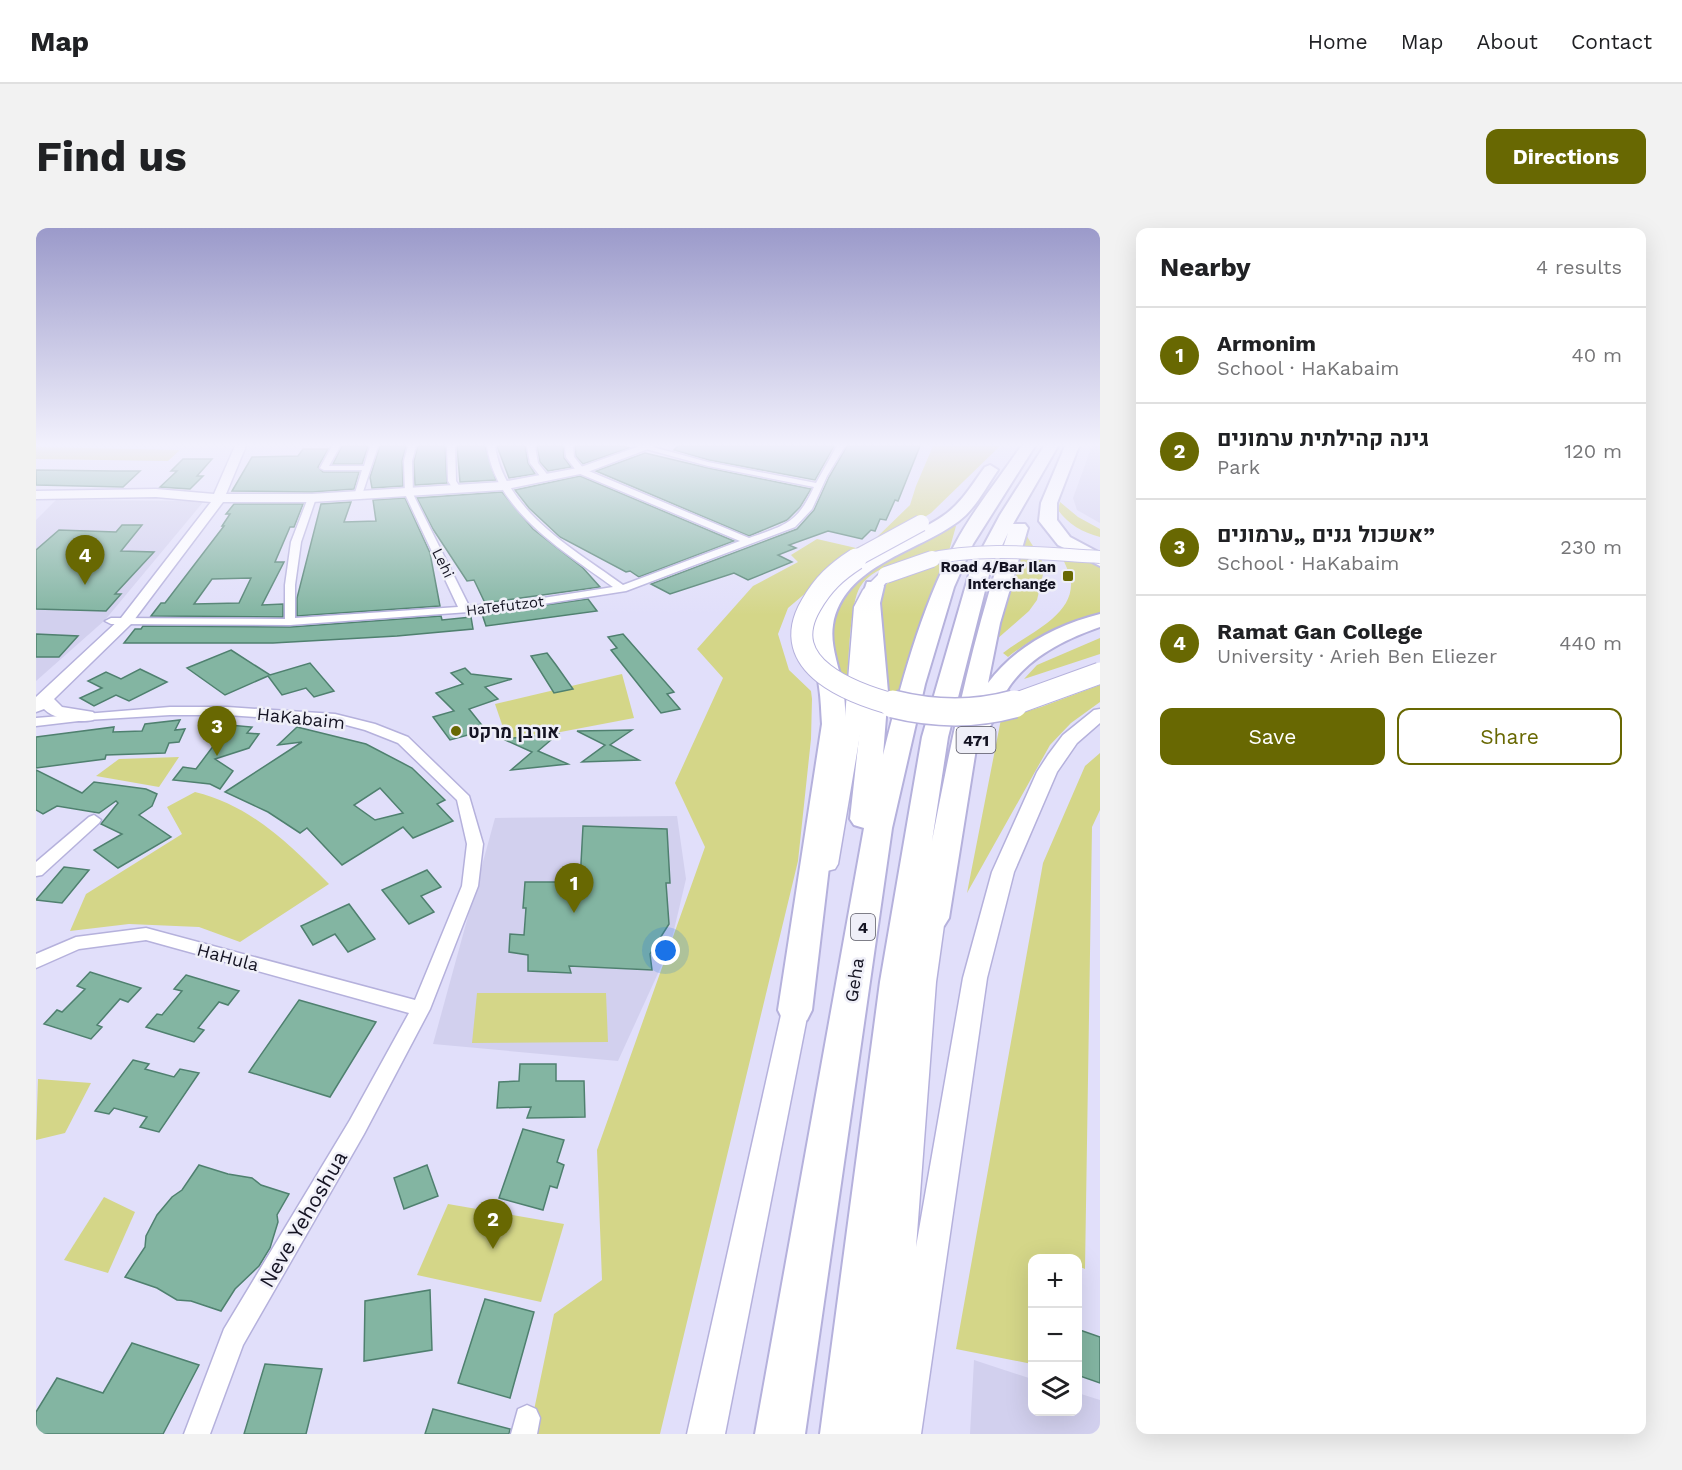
<!DOCTYPE html>
<html lang="en">
<head>
<meta charset="utf-8">
<style>
  body { margin:0; font-family:"Work Sans",Heebo,sans-serif; background:#f2f2f2; color:#202124 }
  .controls { position:absolute; right:18px; bottom:18px; display:grid; overflow:hidden; border-radius:12px; box-shadow:0 6px 24px #0002 }
  .controls button { width:54px; height:54px; display:grid; place-items:center; padding:0; border:0; border-bottom:2px solid #e0e0e0; background:#fff; color:#202124; font:30px sans-serif }
  .you { position:absolute; left:630px; top:723px; width:21px; height:21px; margin:-15px; border:4px solid #fff; border-radius:50%; background:#1a73e8; box-shadow:0 0 0 9px #1a73e833 }
  .badge { display:grid; place-items:center; width:39px; height:39px; border-radius:50%; background:#686802; color:#fff; font-size:20px; font-weight:700 }
  .pin { position:absolute; translate:-50% -50px; filter:drop-shadow(0 2px 3px #0008) }
  .pin::after { content:''; position:absolute; top:32px; width:21px; height:18px; background:inherit; clip-path:polygon(0 0,100% 0,50% 100%) }
  .list { margin:0; padding:0; list-style:none }
  h2 { display:flex; justify-content:space-between; align-items:center; height:78px; margin:0; padding:0 24px; font-size:26px }
  h2 small { font-size:20px; font-weight:400; color:#757577 }
  .list li { display:grid; grid-template-columns:39px 1fr auto; gap:18px; align-items:center; box-sizing:border-box; height:96px; padding:0 24px; border-top:2px solid #e0e0e0 }
  .list b { display:block; font-size:22px; white-space:nowrap }
  .list p { margin:0; font-size:20px; white-space:nowrap; color:#757577 }
  .list em { font-size:20px; font-style:normal; color:#757577 }
  .actions { display:flex; gap:12px; padding:18px 24px }
  .actions a { flex:1; padding:14px 0; border:2px solid #686802; border-radius:12px; text-align:center; font-size:21px; color:#686802 }
  .actions .main { background:#686802; color:#fff }
  .icon { flex:none; width:33px; height:33px; fill:none; stroke:currentColor; stroke-width:2; stroke-linecap:round; stroke-linejoin:round }
  .map { position:relative; flex:none; width:1064px; height:1206px; overflow:hidden; border-radius:12px }
  header { display:flex; align-items:center; gap:36px; box-sizing:border-box; height:84px; padding:0 30px; background:#fff; border-bottom:2px solid #e0e0e0 }
  header strong { font-size:28px }
  nav { display:flex; gap:33px; margin-inline-start:auto; font-size:21px }
  .intro { display:flex; align-items:center; justify-content:space-between; box-sizing:border-box; height:144px; padding:0 36px }
  h1 { margin:0; font-size:42px }
  .button { padding:15px 27px; border-radius:12px; background:#686802; color:#fff; font-size:21px; font-weight:700 }
  main { display:flex; gap:36px; padding:0 36px }
  aside { flex:1; background:#fff; border-radius:12px; box-shadow:0 6px 24px #0002 }
  .map>svg:first-child { display:block }
  .built { fill:#d2d0ee }
  .green { fill:#d4d688 }
  .building { fill:#83b5a2; stroke:#4f806f; stroke-width:1.5; fill-rule:evenodd }
  .lines { fill:none; stroke-linecap:round; stroke-linejoin:round }
  .street-casing { stroke:#b5b1dc; stroke-width:3 }
  .secondary-casing { stroke:#b5b1dc; stroke-width:3 }
  .highway-casing { stroke:#b5b1dc; stroke-width:4 }
  .street { fill:#fff; fill-rule:evenodd }
  .secondary { fill:#fff; fill-rule:evenodd }
  .highway { fill:#fff; fill-rule:evenodd }
  .secondary-bridge-far1-casing { stroke:#b5b1dc; stroke-width:14; stroke-linecap:butt }
  .secondary-bridge-casing { stroke:#b5b1dc; stroke-width:18; stroke-linecap:butt }
  .highway-bridge-far2-casing { stroke:#b5b1dc; stroke-width:18; stroke-linecap:butt }
  .highway-bridge-far1-casing { stroke:#b5b1dc; stroke-width:23; stroke-linecap:butt }
  .highway-bridge-casing { stroke:#b5b1dc; stroke-width:30; stroke-linecap:butt }
  .secondary-bridge-far1 { stroke:#fff; stroke-width:12 }
  .secondary-bridge { stroke:#fff; stroke-width:16 }
  .highway-bridge-far2 { stroke:#fff; stroke-width:16 }
  .highway-bridge-far1 { stroke:#fff; stroke-width:21 }
  .highway-bridge { stroke:#fff; stroke-width:27 }
  .poi-dot { fill:#686802; stroke:#efeff8; stroke-width:2 }
  .labels { text-anchor:middle; dominant-baseline:central; stroke-width:5; stroke-linejoin:round; paint-order:stroke }
  .far-street-label { font-size:15px; fill:#141322; stroke:#efeff8 }
  .far-poi-label { font-size:15px; font-weight:bold; fill:#141322; stroke:#efeff8; text-anchor:end }
  .shield { fill:#efeff8; stroke:#565562; stroke-width:1.5 }
  .shield-label { font-size:16px; font-weight:bold; fill:#141322 }
  .street-label { font-size:18px; fill:#141322; stroke:#efeff8 }
  .poi-label { font-size:18px; font-weight:bold; fill:#141322; stroke:#efeff8; text-anchor:start }
  .near-street-label { font-size:21px; fill:#141322; stroke:#efeff8 }
</style>
</head>
<body>
<header>
<strong>Map</strong>
<nav><a>Home</a><a>Map</a><a>About</a><a>Contact</a></nav>
</header>
<div class="intro"><h1>Find us</h1><a class="button">Directions</a></div>
<main>
<div class="map">
<svg width="1064" height="1206" viewBox="0 0 1064 1206">
  <rect width="100%" height="100%" fill="#e1dffa"/>
  <g class="built">
    <path d="M1056 218H1064V295L1041 282 1037 270Z"/>
    <path d="M20 272 168 273 69 392 0 453V292Z"/>
    <path d="M641 588 650 651 634 719 582 833 397 816 459 590Z"/>
    <path d="M938 1132 996 1151V1184H1042V1165L1064 1172V1206H934Z"/>
  </g>
  <g class="green">
    <path d="M897 218H964L895 285 772 363 752 380 742 406 753 442 775 463 776 471 775 511 762 633 624 1206H493L518 1086 566 1052 561 922 669 619 639 555 687 450 661 421 717 358 762 334 755 327 781 311 820 320 839 311 874 277 880 258Z"/>
    <path d="M0 219 144 222 132 233 0 231Z"/>
    <path d="M1024 274 1042 289 1064 301V309C1046 304 1033 297 1022 282Z"/>
    <path d="M912 298H920L913 323C888 327 839 334 824 359 814 375 813 430 811 451L802 448C799 432 795 414 796 397 799 349 875 319 912 298Z"/>
    <path d="M989 305 1006 333 1008 342 1001 372 993 383 961 411Z"/>
    <path d="M1027 331 1050 332 1064 338V385C1030 393 999 408 972 429L967 425C990 406 1037 389 1035 354 1034 346 1030 338 1027 331Z"/>
    <path d="M908 334 863 466 850 463C847 438 835 386 845 364 854 345 889 338 908 334Z"/>
    <path d="M1064 410V426L988 451 1001 437Z"/>
    <path d="M586 446 598 490 472 514 459 476Z"/>
    <path d="M1064 457V474L1035 495 1014 517 931 665 965 491 1005 479Z"/>
    <path d="M1064 525V582L1056 599 1049 1041 1042 1038V1030H1022L1011 1027 1010 1030H996V1136L920 1121 1007 635 1049 538Z"/>
    <path d="M143 529 123 559 60 548 83 531Z"/>
    <path d="M159 564C216 578 253 616 293 656L204 714 163 699 93 696 34 703 50 666 146 606 131 579Z"/>
    <path d="M441 765H570L572 814 436 815Z"/>
    <path d="M2 851 55 855 29 905 0 912Z"/>
    <path d="M68 969 99 984 72 1045 28 1032Z"/>
    <path d="M412 976 528 996 505 1074 381 1047Z"/>
  </g>
  <g class="building">
    <path d="M306 218H332L326 236H297Z"/>
    <path d="M344 218H370L366 233 367 258 336 260 334 249Z"/>
    <path d="M382 218H409L411 255 379 257 378 233Z"/>
    <path d="M421 218H449L460 252 424 254Z"/>
    <path d="M461 218H489L492 235 499 246 473 250Z"/>
    <path d="M501 218H527L528 230 535 239 512 243 504 234Z"/>
    <path d="M539 218H588L593 220 547 236 540 228Z"/>
    <path d="M642 218H798L779 252 673 232 638 222Z"/>
    <path d="M811 218H884L862 273 859 272 850 292 844 291 839 303 835 302 826 311 792 303 753 317 760 320 742 327 756 334 712 352 698 345 634 366 615 356 761 301 778 282 793 249Z"/>
    <path d="M267 221H292L282 239 287 244H323L318 261 276 264 196 263 216 229 262 228Z"/>
    <path d="M609 225 672 240 775 261 764 279 751 292 713 308 560 243Z"/>
    <path d="M147 231H176L161 248H167L154 261 124 259 141 243H135Z"/>
    <path d="M0 242 78 243H104L87 259 0 257Z"/>
    <path d="M544 248 698 313 603 349 594 343 590 344 524 309 493 280 479 262Z"/>
    <path d="M466 264 497 301 547 340 564 359 449 375 438 352 431 353 397 301 381 270Z"/>
    <path d="M369 270 394 325 404 378 261 388V370L285 276 315 274 308 294 340 293 337 272Z"/>
    <path d="M198 276H267L258 299H254L239 334H248L226 377 247 376V389L115 388 125 375H129L188 298H186L194 286H190ZM215 350 203 375 158 376 176 351Z"/>
    <path d="M86 297H106L85 323 118 324 79 366H85L70 383 0 381V322L23 302 80 304Z"/>
    <path d="M552 371 561 383 450 398 446 386Z"/>
    <path d="M405 388 406 392 435 389 437 401 361 408 237 415H88L99 401H105L107 398 254 399Z"/>
    <path d="M0 406 42 408 23 429H0Z"/>
    <path d="M587 406 638 464 631 466 644 481 625 485 575 422 581 420 572 409Z"/>
    <path d="M195 422 234 447 274 435 298 463 278 469 270 460 246 467 232 448 189 467 151 440Z"/>
    <path d="M511 425 520 437 537 461 518 465 495 428Z"/>
    <path d="M429 440 435 446 476 451 449 459 462 471 433 481 453 506 446 511 439 505 414 512 397 489 418 483 400 465 427 456 415 445Z"/>
    <path d="M104 441 131 454 93 473 80 467 58 478 44 470 66 460 52 453 70 444 85 451Z"/>
    <path d="M144 492 139 502 149 501 143 514 133 515 129 525 70 527 69 531 0 540V509L78 499 77 504 106 503 109 496Z"/>
    <path d="M193 497 216 499 211 505 223 506 213 520 179 531 197 543 184 561 174 556 137 552 147 539 160 541Z"/>
    <path d="M261 499 330 516 376 540 409 572 401 576 417 593 377 610 367 599 306 637 271 600 264 605 232 584 189 564 266 514 242 517ZM344 560 367 585 339 592 318 577Z"/>
    <path d="M596 502 574 517 603 532 546 534 569 517 541 503Z"/>
    <path d="M522 506 502 523 532 536 475 542 496 524 467 511Z"/>
    <path d="M0 542 46 565 58 554 110 561 121 566 116 578 103 587 135 609 82 640 58 622 86 606 65 596 82 575 80 573 63 585 21 578 7 586 0 582Z"/>
    <path d="M547 598 631 601 634 655H630L633 696 614 726 616 742 533 738 535 745 492 743V727L473 724 474 706 488 707 490 680H487L489 654H544Z"/>
    <path d="M28 639 53 642 26 675 0 672Z"/>
    <path d="M391 642 405 659 385 668 398 684 373 696 346 662Z"/>
    <path d="M313 676 339 711 312 724 299 706 277 717 265 698Z"/>
    <path d="M54 744 105 760 92 774 84 771 61 797 66 799 55 811 8 796 21 782 26 784 49 761 41 758Z"/>
    <path d="M150 747 203 763 192 777 183 774 162 800 168 802 158 814 110 799 121 786 126 787 146 763 138 761Z"/>
    <path d="M263 772 340 794 294 869 213 844Z"/>
    <path d="M97 832 113 836 109 841 138 849 144 841 163 845 123 904 104 899 111 889 78 880 73 886 59 883Z"/>
    <path d="M484 836H520V853H548L549 889 491 890 495 879 461 880 463 854 483 853Z"/>
    <path d="M487 901 528 912 521 934 528 937 521 960 514 958 507 982 463 970Z"/>
    <path d="M163 937 192 946 216 950 225 957 253 966 241 987 242 994 234 1020 223 1038 199 1061 185 1083 155 1073 141 1072 121 1060 89 1049 109 1019 110 1008 121 987 136 969 146 962Z"/>
    <path d="M391 937 402 968 368 981 358 950Z"/>
    <path d="M394 1062 396 1122 328 1133 329 1073Z"/>
    <path d="M449 1071 498 1084 474 1170 422 1155Z"/>
    <path d="M1041 1101 1064 1109V1155L1041 1147Z"/>
    <path d="M96 1115 163 1137 127 1206H0V1184L21 1150 67 1165Z"/>
    <path d="M229 1136 286 1141 270 1206H208Z"/>
    <path d="M397 1181 474 1201 473 1206H389Z"/>
  </g>
  <g class="lines">
    <defs>
      <g id="street">
        <path d="M296 218H304L293 238H328L334 218H342L325 270 318 268 326 242H288L284 240Z"/>
        <path d="M372 218H380L376 233 377 266 433 378 475 375 577 359C528 323 460 284 451 218H459C469 284 538 321 587 357L704 313 542 245 530 229 529 218H537L538 229 548 241 713 310C749 297 761 296 778 259L672 238 599 218H613L672 234 780 255 801 218H809L791 248 776 281 759 299 590 363 475 381 254 397 75 396 69 393 75 390 249 391V357L255 314 272 270 276 267 280 270 265 314 259 357V390L422 379 369 266 368 233Z"/>
        <path d="M411 218H419L420 253 426 262 425 264H419L412 253Z"/>
        <path d="M491 218H499L502 235 514 250 513 252H507L494 235Z"/>
        <path d="M134 479H191L299 486 339 496 372 509 433 568 447 616 442 658 394 781 328 906 207 1117 174 1206H148L188 1101 314 892 373 785 110 712 43 721 0 740V726L40 709 110 700 379 772 426 658 431 616 421 572 362 515 329 502 299 494 191 487H134L51 492 0 498V490Z"/>
        <path d="M58 587 65 592 63 595 6 647 0 648V634L53 589Z"/>
        <path d="M491 1177 500 1181 504 1190 501 1206H475L482 1181Z"/>
      </g>
      <g id="secondary">
        <path d="M199 218H210L190 266H276L466 254 542 240 604 218H620L549 245 466 262 276 274H187L95 396 18 471 26 479 57 484 60 488 57 492C43 495 19 492 8 481L0 484V469L85 390 175 274 120 269 0 271V263L120 261 178 266Z"/>
        <path d="M850 343 857 347 839 367 834 379 827 489 802 636 799 641 791 643 783 641 780 636 809 489 818 379 827 362 845 344Z"/>
        <path d="M1064 481V495L1041 515 1021 544 978 644 951 750 885 1206H830C846 1034 856 860 885 690L889 684 897 682 905 684 909 690 900 754 880 1019 927 750 956 644 1001 544 1012 527 1027 507 1058 482Z"/>
        <path d="M762 759 771 762 775 769 689 1206H651L749 769 753 762Z"/>
      </g>
      <g id="highway">
        <path d="M985 218H999L937 316 918 359 889 456 856 600 769 1206H719L828 600 818 597 814 591 828 464 824 375 831 354H845L848 358 844 375 852 464 847 527C865 456 884 383 918 318 936 283 963 251 985 218Z"/>
        <path d="M1008 218H1022L977 296H989L992 300 964 395 952 455C979 419 1020 397 1064 386V399C1029 411 991 430 971 462 963 474 961 489 953 500L943 502 913 690 908 698 897 702 885 697 834 1206H784L844 754 886 509 934 343 964 287ZM972 305C937 406 916 509 896 613L912 509 954 343Z"/>
        <path d="M1029 218H1043L1021 275V292L1034 309 1064 325V338L1022 317 1003 293 1005 275Z"/>
        <path d="M954 237 962 242C950 259 940 280 923 293 882 324 807 337 797 397 794 416 802 436 806 455 809 469 809 482 810 496L776 782 771 792 759 796 747 792 742 782 786 496C785 484 785 471 783 459 781 439 772 416 777 395 792 331 865 319 911 285 927 273 937 255 949 239Z"/>
      </g>
    </defs>
    <use href="#street" class="street-casing"/>
    <use href="#secondary" class="secondary-casing"/>
    <use href="#highway" class="highway-casing"/>
    <use href="#street" class="street"/>
    <use href="#secondary" class="secondary"/>
    <use href="#highway" class="highway"/>
    <defs>
      <path id="secondary-bridge-far1" d="M890 332C946 318 1007 326 1064 329"/>
      <path id="secondary-bridge" d="M850 347 896 331"/>
      <path id="highway-bridge-far2" d="M817 332 885 295"/>
      <g id="highway-bridge-far1">
        <path d="M820 331C800 344 787 356 775 377 739 438 817 466 863 478"/>
        <path d="M973 478 1064 445"/>
      </g>
      <path id="highway-bridge" d="M857 476C897 486 938 487 978 476"/>
    </defs>
    <use href="#secondary-bridge-far1" class="secondary-bridge-far1-casing"/>
    <use href="#secondary-bridge" class="secondary-bridge-casing"/>
    <use href="#highway-bridge-far2" class="highway-bridge-far2-casing"/>
    <use href="#highway-bridge-far1" class="highway-bridge-far1-casing"/>
    <use href="#highway-bridge" class="highway-bridge-casing"/>
    <use href="#secondary-bridge-far1" class="secondary-bridge-far1"/>
    <use href="#secondary-bridge" class="secondary-bridge"/>
    <use href="#highway-bridge-far2" class="highway-bridge-far2"/>
    <use href="#highway-bridge-far1" class="highway-bridge-far1"/>
    <use href="#highway-bridge" class="highway-bridge"/>
  </g>
  <linearGradient id="sky" x2="0" y2="1"><stop stop-color="#9b9aca"/><stop offset="0.56" stop-color="#f2f1fd"/><stop offset="1" stop-color="#f2f1fd" stop-opacity="0"/></linearGradient>
  <rect width="1064" height="387" fill="url(#sky)"/>
  <g class="poi-dot">
    <rect x="1026" y="342" width="12" height="12" rx="3"/>
    <circle cx="420" cy="503" r="6"/>
  </g>
  <g class="labels">
    <g class="far-street-label">
      <text transform="translate(407 335) rotate(64)">Lehi</text>
      <text transform="translate(469 378) rotate(-7)">HaTefutzot</text>
    </g>
    <g class="far-poi-label">
      <text x="1020" y="339">Road 4/Bar Ilan<tspan x="1020" dy="17">Interchange</tspan></text>
    </g>
    <g class="shield">
      <rect x="920.5" y="499" width="39" height="26" rx="4.5"/>
      <rect x="815" y="686" width="24" height="26" rx="4.5"/>
    </g>
    <g class="shield-label">
      <text x="940" y="512">471</text>
      <text x="827" y="699">4</text>
    </g>
    <g class="street-label">
      <text transform="translate(265 490) rotate(6)">HaKabaim</text>
      <text transform="translate(192 729) rotate(15)">HaHula</text>
      <text transform="translate(818 752) rotate(-81)">Geha</text>
    </g>
    <g class="poi-label">
      <text x="432" y="503">אורבן מרקט</text>
    </g>
    <g class="near-street-label">
      <text transform="translate(267 991) rotate(-60)">Neve Yehoshua</text>
    </g>
  </g>
</svg>
<div class="controls">
<button>+</button>
<button>−</button>
<button><svg class="icon" aria-label="layers" viewBox="0 0 24 24"><path d="M12 4l9 5-9 5-9-5zM3 14l9 5 9-5"/></svg></button>
</div>
<div class="you"></div>
<div class="pin badge" style="left:538px;top:685px">1</div>
<div class="pin badge" style="left:457px;top:1021px">2</div>
<div class="pin badge" style="left:181px;top:528px">3</div>
<div class="pin badge" style="left:49px;top:357px">4</div>
</div>
<aside>
<h2>Nearby<small>4 results</small></h2>
<ul class="list">
<li><span class="badge">1</span><div><b>Armonim</b><p>School · HaKabaim</p></div><em>40 m</em></li>
<li><span class="badge">2</span><div><b>גינה קהילתית ערמונים</b><p>Park</p></div><em>120 m</em></li>
<li><span class="badge">3</span><div><b>אשכול גנים „ערמונים”</b><p>School · HaKabaim</p></div><em>230 m</em></li>
<li><span class="badge">4</span><div><b>Ramat Gan College</b><p>University · Arieh Ben Eliezer</p></div><em>440 m</em></li>
</ul>
<div class="actions"><a class="main">Save</a><a>Share</a></div>
</aside>
</main>
</body>
</html>
